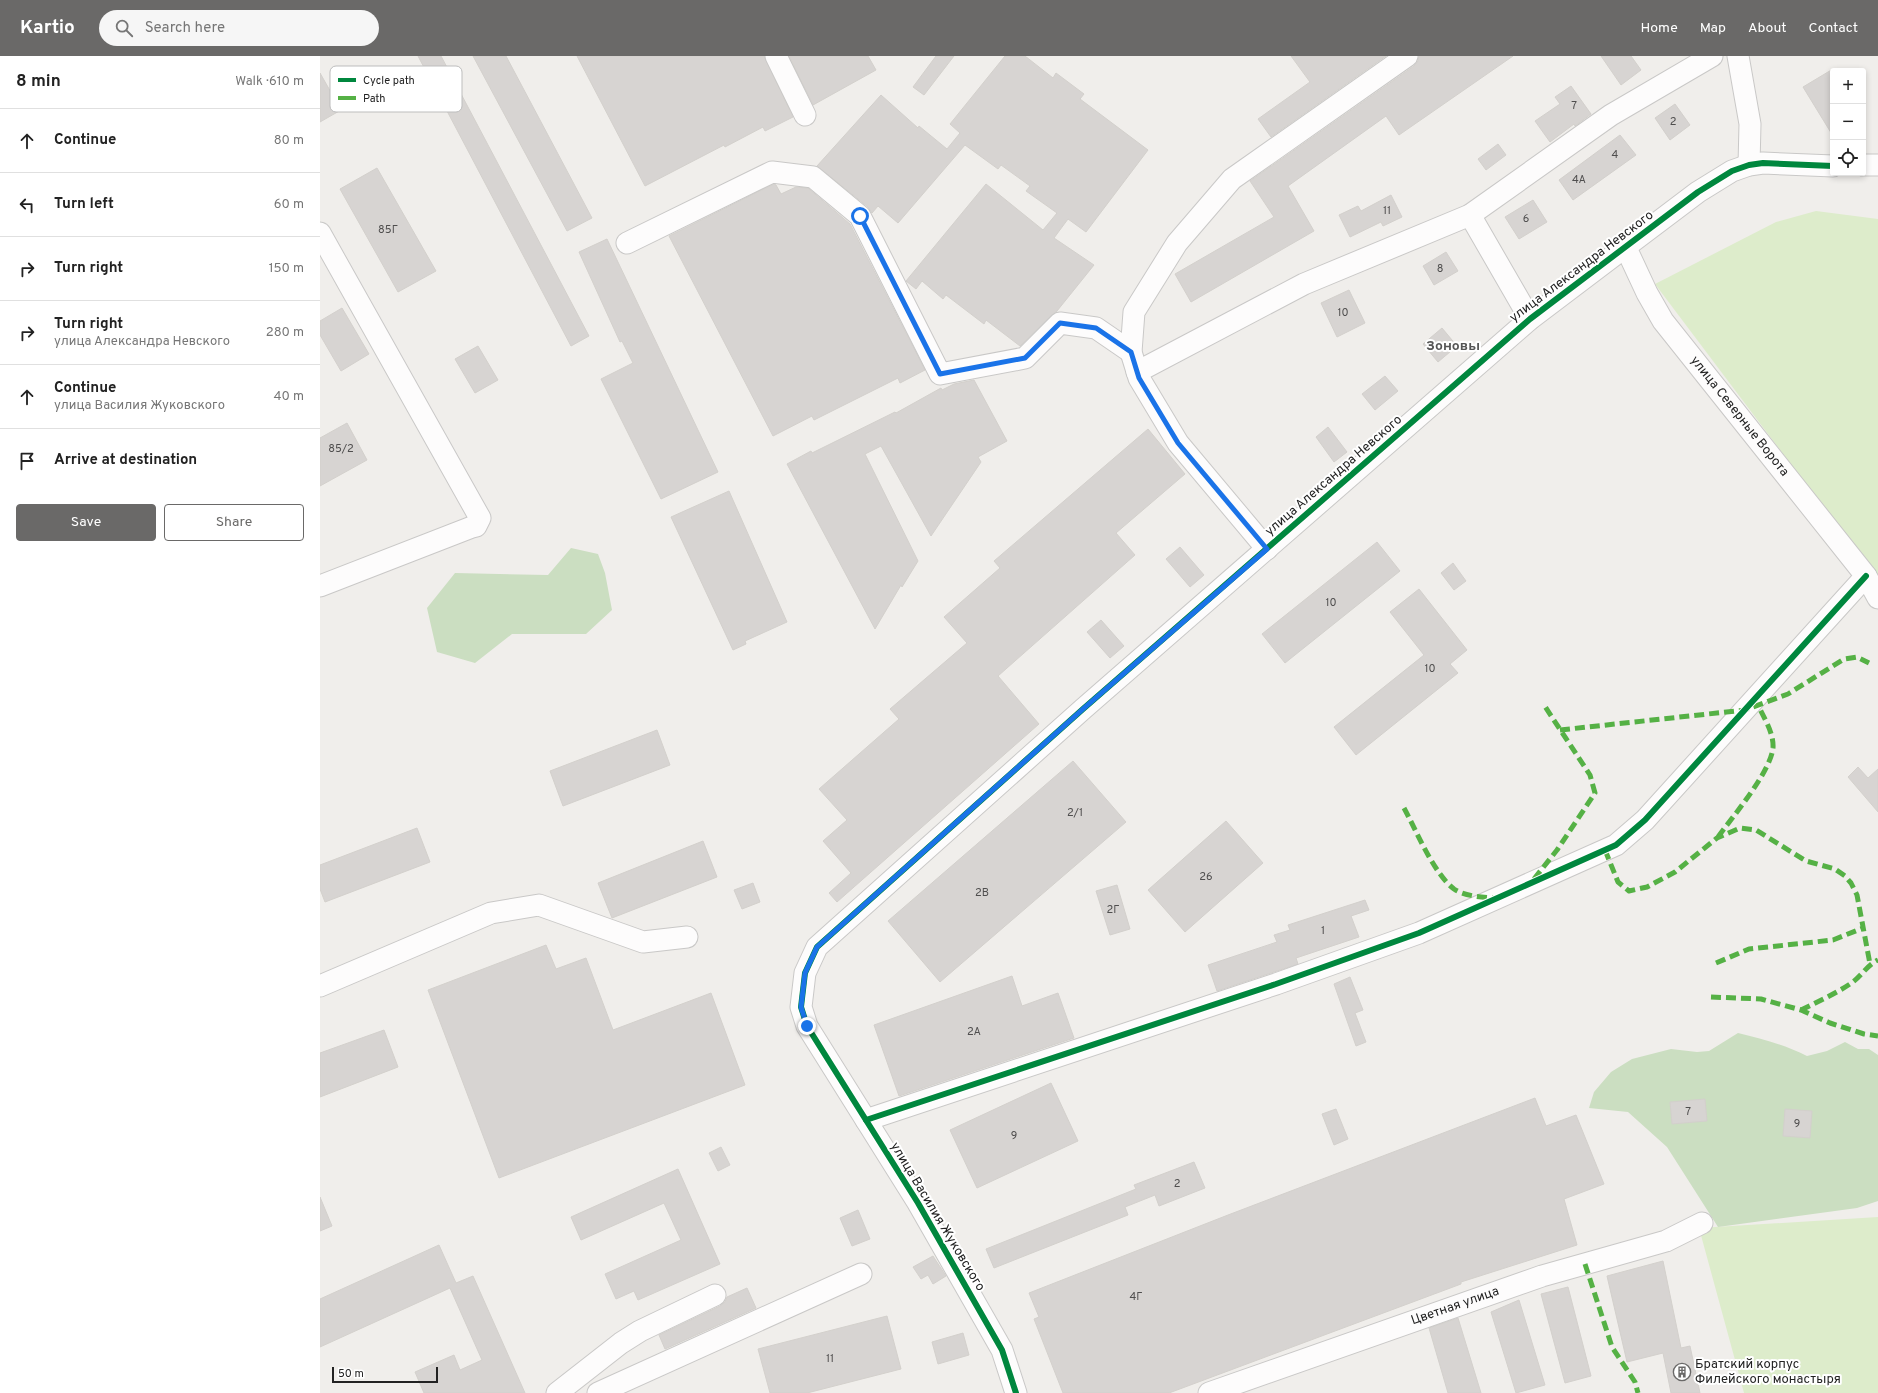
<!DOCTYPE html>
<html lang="en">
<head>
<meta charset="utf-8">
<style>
  body { margin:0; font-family:Overpass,sans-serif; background:#f6f6f6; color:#222 }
  .controls { position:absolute; right:12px; top:12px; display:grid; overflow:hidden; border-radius:4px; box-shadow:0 2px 6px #0003 }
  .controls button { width:36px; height:36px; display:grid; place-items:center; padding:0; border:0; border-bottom:1px solid #e0e0e0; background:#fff; color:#222; font:20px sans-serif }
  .scale { position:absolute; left:12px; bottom:10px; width:106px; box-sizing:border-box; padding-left:4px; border:2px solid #222; border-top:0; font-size:11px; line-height:14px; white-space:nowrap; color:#222; -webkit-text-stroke:3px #fff; paint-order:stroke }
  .stop { position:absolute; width:12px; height:12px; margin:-9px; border:3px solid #1a73e8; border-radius:50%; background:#fff }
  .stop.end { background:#1a73e8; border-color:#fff; box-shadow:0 1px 4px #0008 }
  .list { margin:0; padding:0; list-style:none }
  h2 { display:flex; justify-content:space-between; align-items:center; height:52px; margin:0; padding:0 16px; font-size:17px }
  h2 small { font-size:13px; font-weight:400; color:#767676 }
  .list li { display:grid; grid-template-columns:26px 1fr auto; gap:12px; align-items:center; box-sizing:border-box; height:64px; padding:0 16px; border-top:1px solid #e0e0e0 }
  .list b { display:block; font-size:15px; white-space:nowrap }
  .list p { margin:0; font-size:13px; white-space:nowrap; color:#767676 }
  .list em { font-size:13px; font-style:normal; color:#767676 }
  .actions { display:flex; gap:8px; padding:12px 16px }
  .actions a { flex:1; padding:9px 0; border:1px solid #6a6968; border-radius:4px; text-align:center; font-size:14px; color:#6a6968 }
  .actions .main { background:#6a6968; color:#fff }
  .icon { flex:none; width:22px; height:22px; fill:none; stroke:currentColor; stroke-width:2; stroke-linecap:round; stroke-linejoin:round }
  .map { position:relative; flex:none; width:1558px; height:1337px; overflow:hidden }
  header { display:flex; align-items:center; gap:24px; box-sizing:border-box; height:56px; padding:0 20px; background:#6a6968; color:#fff }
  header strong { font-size:19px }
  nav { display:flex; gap:22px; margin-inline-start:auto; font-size:14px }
  .search { width:280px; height:36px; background:#f6f6f6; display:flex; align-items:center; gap:10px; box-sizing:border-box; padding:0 14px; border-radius:22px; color:#767676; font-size:15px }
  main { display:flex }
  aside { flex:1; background:#fff }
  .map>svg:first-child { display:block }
  .grass { fill:#ddeccb }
  .forest { fill:#cbdec1 }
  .building { fill:#d7d4d2; stroke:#d3d0cc }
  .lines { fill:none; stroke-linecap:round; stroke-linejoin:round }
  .minor-casing { stroke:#c9c8c7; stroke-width:23 }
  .minor { stroke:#fdfcfc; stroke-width:21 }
  .quiet { stroke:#55b145; stroke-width:5; stroke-dasharray:10 5; stroke-linecap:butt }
  .cycleway-casing { stroke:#fff; stroke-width:8 }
  .cycleway { stroke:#00873e; stroke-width:6 }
  .route { stroke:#1a73e8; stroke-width:5 }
  .labels { text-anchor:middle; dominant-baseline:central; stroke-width:4; stroke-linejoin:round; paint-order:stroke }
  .number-label { font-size:11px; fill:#4f4e4e }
  .street-label { font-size:13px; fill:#222; stroke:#fff }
  .poi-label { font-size:13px; fill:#222; stroke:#fff; text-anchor:start }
  .neighbourhood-label { font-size:14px; font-weight:bold; fill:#555; stroke:#fff }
  .key { fill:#fff; stroke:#bdbdbd; stroke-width:1 }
  .key-label { font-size:11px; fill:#222 }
</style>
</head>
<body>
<header>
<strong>Kartio</strong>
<div class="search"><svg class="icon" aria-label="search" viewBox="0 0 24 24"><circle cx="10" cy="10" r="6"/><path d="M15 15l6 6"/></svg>Search here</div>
<nav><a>Home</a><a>Map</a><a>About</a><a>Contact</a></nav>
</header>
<main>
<aside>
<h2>8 min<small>Walk · 610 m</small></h2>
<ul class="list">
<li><svg class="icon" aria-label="ahead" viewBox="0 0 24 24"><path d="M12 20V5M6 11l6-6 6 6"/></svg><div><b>Continue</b></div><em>80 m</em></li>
<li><svg class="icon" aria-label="left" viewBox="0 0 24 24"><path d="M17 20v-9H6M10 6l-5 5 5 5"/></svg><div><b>Turn left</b></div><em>60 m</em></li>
<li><svg class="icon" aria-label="right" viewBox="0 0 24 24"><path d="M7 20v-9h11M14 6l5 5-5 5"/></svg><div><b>Turn right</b></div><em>150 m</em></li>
<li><svg class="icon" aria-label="right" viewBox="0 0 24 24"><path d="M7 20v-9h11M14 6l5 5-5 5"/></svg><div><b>Turn right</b><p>улица Александра Невского</p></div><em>280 m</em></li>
<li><svg class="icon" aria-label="ahead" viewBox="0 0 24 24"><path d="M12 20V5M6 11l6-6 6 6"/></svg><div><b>Continue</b><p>улица Василия Жуковского</p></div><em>40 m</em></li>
<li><svg class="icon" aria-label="arrive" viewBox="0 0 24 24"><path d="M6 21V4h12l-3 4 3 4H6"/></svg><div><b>Arrive at destination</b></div></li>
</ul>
<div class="actions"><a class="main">Save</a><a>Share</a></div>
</aside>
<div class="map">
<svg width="1558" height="1337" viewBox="0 0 1558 1337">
  <rect width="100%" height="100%" fill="#f0eeeb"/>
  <g class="grass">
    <path d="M1496 155 1558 163V524L1335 228 1456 166Z"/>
    <path d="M1558 1161V1337H1424L1379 1172Z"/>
  </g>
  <g class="forest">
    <path d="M251 492 278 498 285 517 292 554 266 578H192L155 607 117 596 107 552 135 517 228 519Z"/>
    <path d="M1418 977C1443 983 1465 989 1487 1000L1507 995 1525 986 1538 993H1549L1558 999V1145L1537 1152 1398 1171 1347 1091 1308 1056 1269 1052 1274 1036 1291 1016 1312 1003 1351 993 1377 996 1389 995Z"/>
  </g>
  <g class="building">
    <path d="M98 0H121L269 280 251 290Z"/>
    <path d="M153 0H186L272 162 247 175Z"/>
    <path d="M257 0H444L473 61 445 75 443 71 405 91 404 89 325 130Z"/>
    <path d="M469 0H548L556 14 493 49Z"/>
    <path d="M616 0H634L604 39 593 31Z"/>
    <path d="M685 0H705L733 22 736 17 764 38 760 43 828 94 766 176 748 163 734 182 774 209 737 255 732 259 700 290 666 264 664 268 626 239 623 243 602 225 596 233 586 225 666 128 723 174 737 157 706 135 710 130 681 109 678 113 645 89 578 167 558 150 552 157 548 151 497 110 561 39 598 72 599 70 627 93 640 77 630 68Z"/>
    <path d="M971 0H1066L951 81 938 63 990 26Z"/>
    <path d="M1099 0H1193L1079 79 1066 60 968 130 994 175 871 246 855 218 954 161 930 125 1094 10 1098 5Z"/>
    <path d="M1281 0H1311L1321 14 1301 29Z"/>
    <path d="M1513 13V80L1483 31Z"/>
    <path d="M0 17 21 54 0 66Z"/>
    <path d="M1251 30 1271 58 1255 70 1254 68 1230 86 1215 65 1240 48 1235 41Z"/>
    <path d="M1355 48 1370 69 1350 84 1335 62Z"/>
    <path d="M1300 79 1316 99 1253 144 1239 124Z"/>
    <path d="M1178 88 1186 99 1166 114 1158 103Z"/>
    <path d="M57 112 116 215 78 236 20 133Z"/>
    <path d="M454 128 456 129 461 138 476 131 488 132 530 168 605 314 580 327 578 322 494 364 492 360 453 380 349 180Z"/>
    <path d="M1071 139 1082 161 1063 170 1061 166 1030 181 1019 159 1038 150 1041 155Z"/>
    <path d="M1213 144 1227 166 1199 183 1185 161Z"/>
    <path d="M287 183 398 416 341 443 281 323 313 307 302 285 300 286 259 196Z"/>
    <path d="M1126 196 1138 215 1114 229 1103 210Z"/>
    <path d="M1029 234 1045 267 1017 281 1001 247Z"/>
    <path d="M22 252 49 298 21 315 0 279V265Z"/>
    <path d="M1122 272 1137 290 1118 306 1103 288Z"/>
    <path d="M158 290 178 324 155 337 135 303Z"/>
    <path d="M1065 320 1078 335 1055 354 1042 338Z"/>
    <path d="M654 324 687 385 658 401 661 406 611 480 561 390 545 398 598 505 582 531 581 529 555 573 467 408 491 395 492 397 575 356 576 357 621 332 622 334 634 328Z"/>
    <path d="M27 367 47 404 0 430V382Z"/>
    <path d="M1008 371 1027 396 1014 406 996 381Z"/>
    <path d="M828 373 865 418 796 477 815 499 678 620 719 668 517 846 509 837 531 817 503 785 527 764 499 733 579 663 570 653 647 587 624 561 680 512 674 505Z"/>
    <path d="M409 435 467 566 425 585 426 588 413 594 351 461Z"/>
    <path d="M1057 486 1080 515 965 607 942 578Z"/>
    <path d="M860 491 884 519 870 531 846 503Z"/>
    <path d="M1133 507 1146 525 1134 534 1121 517Z"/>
    <path d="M1099 533 1147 594 1130 608 1138 617 1036 699 1014 671 1104 599 1070 556Z"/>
    <path d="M781 564 804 590 790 602 767 576Z"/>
    <path d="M337 674 350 709 243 750 230 715Z"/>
    <path d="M753 705 806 766 620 926 568 865Z"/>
    <path d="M1538 711 1548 722 1558 713V756L1528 721Z"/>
    <path d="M906 765 943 807 865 876 828 834Z"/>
    <path d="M97 772 110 806 5 846 0 833V809Z"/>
    <path d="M383 785 397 821 292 862 278 827Z"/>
    <path d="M433 827 440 846 422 853 414 834Z"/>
    <path d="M797 829 810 873 790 879 776 835Z"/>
    <path d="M1045 844 1049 854 1031 860 1039 881 976 902 978 908 897 935 888 909 957 886 954 879 970 874 968 869Z"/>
    <path d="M226 889 236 913 266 902 293 974 391 937 425 1029 179 1122 108 934Z"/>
    <path d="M692 920 702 950 738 937 754 982 579 1040 554 969Z"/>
    <path d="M1030 921 1043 954 1035 957 1046 986 1036 990 1014 928Z"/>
    <path d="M64 974 78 1011 0 1041V997Z"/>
    <path d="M731 1027 758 1085 657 1132 630 1074Z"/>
    <path d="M1215 1042 1226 1070 1256 1059 1284 1128 1244 1143 1257 1189 1141 1226V1228L849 1337H743L714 1263 719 1261 709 1237 908 1159Z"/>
    <path d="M1385 1043 1387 1065 1352 1068 1350 1046Z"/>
    <path d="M1016 1053 1028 1083 1014 1089 1002 1058Z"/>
    <path d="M1465 1053 1492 1055 1490 1082 1463 1080Z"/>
    <path d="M401 1091 410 1109 398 1115 389 1097Z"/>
    <path d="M874 1106 885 1132 839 1150 835 1139 805 1151 808 1159 674 1212 666 1193 816 1133 814 1129Z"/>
    <path d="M358 1113 400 1208 318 1244 314 1235 296 1243 285 1218 361 1184 344 1147 261 1184 251 1161Z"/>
    <path d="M0 1141 12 1170 0 1175Z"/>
    <path d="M538 1154 550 1183 532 1190 520 1162Z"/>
    <path d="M119 1189 136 1227 153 1220 205 1337H104L95 1316 134 1299 140 1314 162 1304 130 1232 0 1291V1243Z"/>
    <path d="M613 1200 626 1220 613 1228 608 1219 601 1223 593 1211Z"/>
    <path d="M1343 1205 1361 1292 1370 1290 1380 1337H1351L1343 1297 1307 1306 1287 1220Z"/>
    <path d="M1248 1231 1271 1320 1245 1327 1221 1238Z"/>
    <path d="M427 1232 436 1252 345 1293 339 1279 400 1250 405 1246 407 1241Z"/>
    <path d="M1199 1244 1225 1329 1196 1337 1171 1256Z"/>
    <path d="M567 1260 581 1313 487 1337H450L438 1293Z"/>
    <path d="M1138 1262 1161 1337H1128L1109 1272Z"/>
    <path d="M643 1277 649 1299 618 1308 612 1286Z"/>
  </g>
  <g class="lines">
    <defs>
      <g id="minor">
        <path d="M456 0 485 59"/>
        <path d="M1418 0 1430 68 1429 109"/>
        <path d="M1543 109H1558"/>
        <path d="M1150 159 1210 263"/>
        <path d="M0 177 160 462 156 470 152 471 0 530"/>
        <path d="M307 187 452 116 493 121 540 160 620 318 705 302 740 267 776 272 811 296"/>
        <path id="s1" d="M1306 192 1327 237 1343 265 1546 520 1558 542"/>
        <path d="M817 316 984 228 1150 159 1291 59 1392 0"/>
        <path d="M947 493 858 387 819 322 811 296 814 256 857 187 912 123 1087 0"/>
        <path d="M0 930 171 857 219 849 323 886 367 881"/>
        <path d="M546 1064 956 928 1099 877 1296 789 1325 764 1546 520"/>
        <path d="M237 1337 301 1287 320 1275 395 1239"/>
        <path d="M278 1337 541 1218"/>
        <path d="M696 1337 682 1294 598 1147 487 970 481 951 485 917 497 891 763 653 1210 263 1378 136 1412 115 1429 109 1443 107 1513 110"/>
        <path id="s2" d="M889 1337 1222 1220 1346 1185 1382 1167"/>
      </g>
    </defs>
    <use href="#minor" class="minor-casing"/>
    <use href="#minor" class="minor"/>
    <g class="quiet">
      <path d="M1240 674 1425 654 1468 638 1524 603 1537 601 1549 607"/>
      <path d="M1084 752C1096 774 1114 818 1134 833 1144 840 1161 841 1173 842"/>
      <path d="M1398 781C1413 760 1450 717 1453 692 1454 677 1444 662 1438 649"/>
      <path d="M1285 794 1298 826 1309 835 1327 831 1355 816 1397 782 1420 772 1436 774 1486 805 1515 813 1525 820 1531 827 1537 839 1550 908"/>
      <path d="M1214 823 1237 794 1275 737 1270 719 1224 649"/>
      <path d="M1396 907 1429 893 1513 884 1543 872"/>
      <path d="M1391 941 1441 943 1481 954 1510 967 1544 978 1558 980"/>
      <path d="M1481 954C1497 946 1515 938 1530 928 1541 921 1547 909 1558 904"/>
      <path d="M1265 1208 1292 1291 1315 1326 1318 1337"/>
    </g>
    <defs>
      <g id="cycleway">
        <path d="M546 1064 956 928 1099 877 1296 789 1325 764 1546 520"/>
        <path d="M696 1337 682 1294 598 1147 487 970 481 951 485 917 497 891 763 653 1210 263 1378 136 1412 115 1429 109 1443 107 1513 110"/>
      </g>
    </defs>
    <use href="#cycleway" class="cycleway-casing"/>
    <use href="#cycleway" class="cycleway"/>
  </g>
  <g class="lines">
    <path class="route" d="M487 970 481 951 485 917 497 891 763 653 947 493 858 387 819 322 811 296 776 272 740 267 705 302 620 318 540 160"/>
  </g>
  <defs>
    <symbol id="building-ring" viewBox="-11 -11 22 22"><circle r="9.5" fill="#fff" stroke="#6a6968" stroke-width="1.5"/><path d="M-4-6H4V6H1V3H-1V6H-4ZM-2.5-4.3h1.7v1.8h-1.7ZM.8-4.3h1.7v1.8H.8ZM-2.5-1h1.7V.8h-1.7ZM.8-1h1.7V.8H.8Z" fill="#6a6968"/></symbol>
  </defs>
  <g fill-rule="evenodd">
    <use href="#building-ring" x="1352" y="1306" width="20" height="20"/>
  </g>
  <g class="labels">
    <g class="number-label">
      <text x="1254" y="50">7</text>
      <text x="1353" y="66">2</text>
      <text x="1295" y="99">4</text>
      <text x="1259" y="124">4А</text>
      <text x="1067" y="155">11</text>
      <text x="1206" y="163">6</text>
      <text x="68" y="174">85Г</text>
      <text x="1120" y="213">8</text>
      <text x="1023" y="257">10</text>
      <text x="21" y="393">85/2</text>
      <text x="1011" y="547">10</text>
      <text x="1110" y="613">10</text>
      <text x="755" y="757">2/1</text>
      <text x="886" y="821">26</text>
      <text x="662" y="837">2В</text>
      <text x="793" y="854">2Г</text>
      <text x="1003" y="875">1</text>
      <text x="654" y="976">2А</text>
      <text x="1368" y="1056">7</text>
      <text x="1477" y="1068">9</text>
      <text x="694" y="1080">9</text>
      <text x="857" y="1128">2</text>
      <text x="816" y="1241">4Г</text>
      <text x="510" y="1303">11</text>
    </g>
    <g class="street-label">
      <text transform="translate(1262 211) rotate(-37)">улица Александра Невского</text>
      <text stroke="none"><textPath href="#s1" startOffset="204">улица Северные Ворота</textPath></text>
      <text transform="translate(1014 420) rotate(-41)">улица Александра Невского</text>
      <text transform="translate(617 1161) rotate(59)">улица Василия Жуковского</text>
      <text stroke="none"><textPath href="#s2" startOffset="261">Цветная улица</textPath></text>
    </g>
    <g class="poi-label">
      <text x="1375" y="1309">Братский корпус<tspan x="1375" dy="15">Филейского монастыря</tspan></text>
    </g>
    <g class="neighbourhood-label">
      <text x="1133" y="290">Зоновы</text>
    </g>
  </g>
  <rect x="10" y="10" width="132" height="46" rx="6" class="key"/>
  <rect x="18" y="22" width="18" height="4" fill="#00873e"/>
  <rect x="18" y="40" width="18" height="4" fill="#55b145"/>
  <g class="key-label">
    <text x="43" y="28">Cycle path</text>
    <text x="43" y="46">Path</text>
  </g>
</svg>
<div class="controls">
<button>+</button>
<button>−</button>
<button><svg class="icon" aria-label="locate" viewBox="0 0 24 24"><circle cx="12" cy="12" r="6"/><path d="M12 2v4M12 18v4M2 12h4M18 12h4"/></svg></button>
</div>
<div class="scale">50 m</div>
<div class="stop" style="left:540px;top:160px"></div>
<div class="stop end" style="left:487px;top:970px"></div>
</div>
</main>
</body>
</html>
